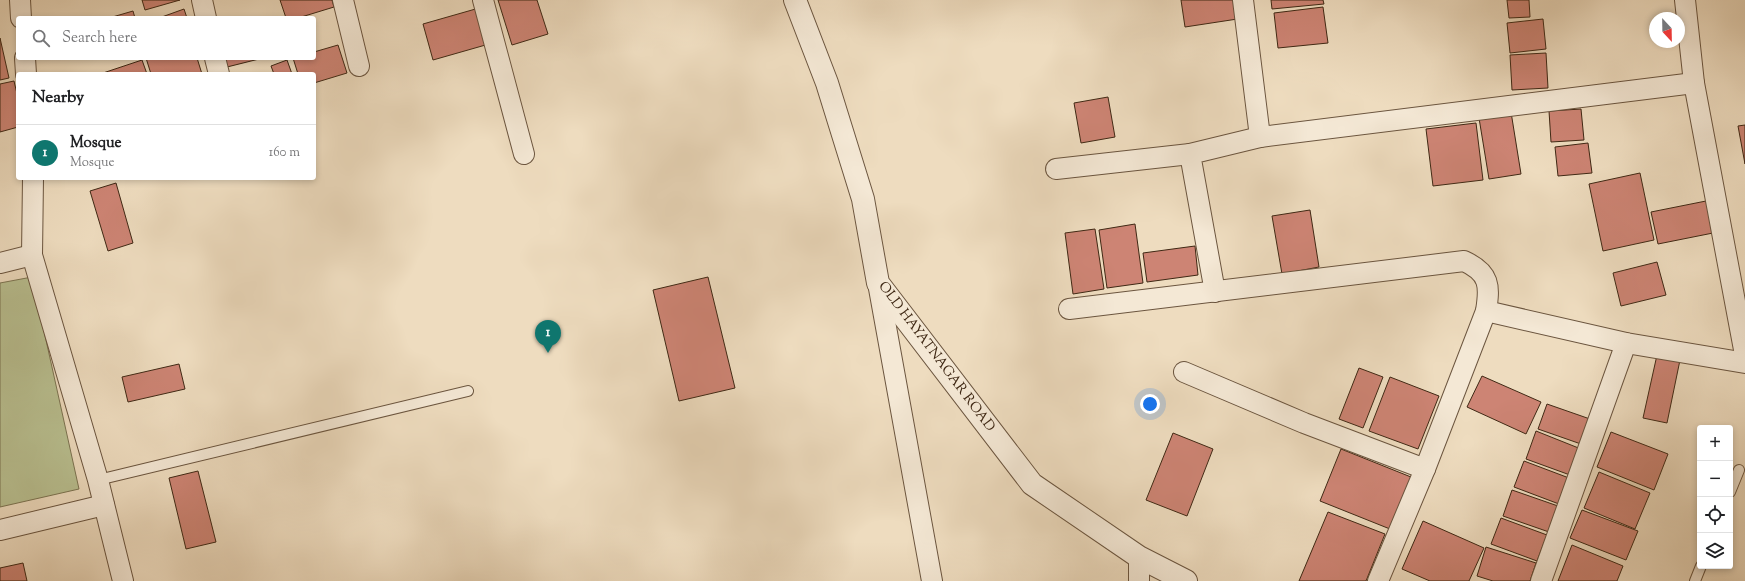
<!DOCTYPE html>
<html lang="en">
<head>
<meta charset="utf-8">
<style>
  body { margin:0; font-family:"Sorts Mill Goudy",serif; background:#f6f6f6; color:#202124 }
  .controls { position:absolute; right:12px; bottom:12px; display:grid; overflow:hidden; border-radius:4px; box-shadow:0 2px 6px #0003 }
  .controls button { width:36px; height:36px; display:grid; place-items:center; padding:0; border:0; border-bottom:1px solid #e0e0e0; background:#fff; color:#202124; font:20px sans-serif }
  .compass { position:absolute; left:1649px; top:12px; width:36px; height:36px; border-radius:50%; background:#fff; box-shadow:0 2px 6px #0003; rotate:158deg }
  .you { position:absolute; left:1150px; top:404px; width:14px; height:14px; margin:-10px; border:3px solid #fff; border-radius:50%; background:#1a73e8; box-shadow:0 0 0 6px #1a73e833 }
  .badge { display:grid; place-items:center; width:26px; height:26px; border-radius:50%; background:#0f766e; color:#fff; font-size:13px; font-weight:700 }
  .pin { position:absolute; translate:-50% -33px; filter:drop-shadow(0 1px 2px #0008) }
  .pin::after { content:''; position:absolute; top:21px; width:14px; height:12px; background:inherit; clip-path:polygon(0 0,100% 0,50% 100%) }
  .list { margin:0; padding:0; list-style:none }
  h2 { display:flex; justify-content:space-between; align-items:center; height:52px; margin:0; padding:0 16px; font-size:17px }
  h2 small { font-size:13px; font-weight:400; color:#757577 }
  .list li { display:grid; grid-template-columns:26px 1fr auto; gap:12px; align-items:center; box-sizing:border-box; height:56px; padding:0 16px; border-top:1px solid #e0e0e0 }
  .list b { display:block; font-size:15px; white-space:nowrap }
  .list p { margin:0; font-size:13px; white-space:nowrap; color:#757577 }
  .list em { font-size:13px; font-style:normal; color:#757577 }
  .icon { flex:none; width:22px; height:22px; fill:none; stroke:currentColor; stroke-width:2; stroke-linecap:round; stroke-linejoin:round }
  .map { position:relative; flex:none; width:1745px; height:581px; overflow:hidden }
  .search { position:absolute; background:#fff; box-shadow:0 2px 6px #0003; left:16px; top:16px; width:300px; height:44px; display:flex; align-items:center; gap:10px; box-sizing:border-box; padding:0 14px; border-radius:4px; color:#757577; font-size:15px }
  .panel { position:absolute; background:#fff; box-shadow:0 2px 6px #0003; left:16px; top:72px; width:300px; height:108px; border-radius:4px }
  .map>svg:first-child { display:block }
  .green { fill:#b9c091; stroke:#7c7452 }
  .building { fill:#cd8474; stroke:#3f2814 }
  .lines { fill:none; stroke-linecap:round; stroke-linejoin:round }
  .service-casing { stroke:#6b553f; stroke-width:12 }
  .minor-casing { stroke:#6b553f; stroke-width:22 }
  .tertiary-casing { stroke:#6b553f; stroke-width:24 }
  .service { stroke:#f4e8d5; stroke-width:10 }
  .minor { stroke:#f4e8d5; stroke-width:20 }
  .tertiary { stroke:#f4e8d5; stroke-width:22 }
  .labels { text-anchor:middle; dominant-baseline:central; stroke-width:3; stroke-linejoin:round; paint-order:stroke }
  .street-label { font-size:14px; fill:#3f2814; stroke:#f4e8d5 }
</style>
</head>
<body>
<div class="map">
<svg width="1745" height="581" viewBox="0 0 1745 581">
  <rect width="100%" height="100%" fill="#eedcbf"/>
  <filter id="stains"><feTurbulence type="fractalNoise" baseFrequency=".005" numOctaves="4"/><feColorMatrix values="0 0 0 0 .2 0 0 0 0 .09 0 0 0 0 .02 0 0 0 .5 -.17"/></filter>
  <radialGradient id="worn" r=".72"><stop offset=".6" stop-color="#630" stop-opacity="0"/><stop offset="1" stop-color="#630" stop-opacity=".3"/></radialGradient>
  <path class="green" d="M32 277 79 489 0 507V283Z"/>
  <g class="building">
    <path d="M142 0H180L145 10Z"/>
    <path d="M280 0H332L334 7 298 18H286Z"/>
    <path d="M498 0H537L548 34 512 45Z"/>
    <path d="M1181 0H1242L1244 18 1185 27Z"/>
    <path d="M1271 0H1323L1324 4 1272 9Z"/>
    <path d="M1507 0H1529L1530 17 1509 18Z"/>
    <path d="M1323 7 1328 43 1278 48 1274 13Z"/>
    <path d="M479 8 489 44 433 60 423 24Z"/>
    <path d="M184 9 187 18H159Z"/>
    <path d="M133 11 135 18H109Z"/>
    <path d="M1543 19 1546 49 1510 53 1507 23Z"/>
    <path d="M0 38 9 78 0 80Z"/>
    <path d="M338 45 347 73 314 83V74H298L293 58H314V52Z"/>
    <path d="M1546 53 1548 88 1512 90 1510 55Z"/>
    <path d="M146 58H197L202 74H151Z"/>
    <path d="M225 58H263L227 67Z"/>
    <path d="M142 60 147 74H100Z"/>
    <path d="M287 60 292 74H274L271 66Z"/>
    <path d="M14 81 18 98V127L0 132V84Z"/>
    <path d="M1108 97 1115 137 1081 143 1074 103Z"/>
    <path d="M1581 109 1584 140 1551 142 1549 111Z"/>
    <path d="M1511 112 1521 174 1489 179 1479 118Z"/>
    <path d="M1476 123 1483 180 1433 186 1426 129Z"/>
    <path d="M1745 125V164L1738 126Z"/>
    <path d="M1588 143 1592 173 1558 176 1555 147Z"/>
    <path d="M1640 173 1654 240 1603 251 1589 184Z"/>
    <path d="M116 183 133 243 108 251 90 191Z"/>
    <path d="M1706 201 1713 233 1658 244 1651 212Z"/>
    <path d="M1310 210 1319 267 1282 274 1272 216Z"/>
    <path d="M1135 224 1143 283 1107 288 1099 230Z"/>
    <path d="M1095 229 1104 289 1073 294 1065 233Z"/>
    <path d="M1195 246 1198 275 1147 282 1143 253Z"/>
    <path d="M1657 262 1666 295 1621 306 1613 273Z"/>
    <path d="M708 277 735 388 679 401 653 290Z"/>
    <path d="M1657 355 1680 360 1667 423 1643 418Z"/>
    <path d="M179 364 185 389 128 402 122 377Z"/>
    <path d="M1359 368 1383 377 1363 428 1339 419Z"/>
    <path d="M1482 376 1541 402 1526 434 1467 407Z"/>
    <path d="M1390 377 1439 396 1418 449 1369 431Z"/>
    <path d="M1547 404 1590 419 1581 444 1538 429Z"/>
    <path d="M1536 431 1581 449 1570 475 1526 459Z"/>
    <path d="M1611 432 1668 454 1654 490 1597 467Z"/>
    <path d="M1173 433 1213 449 1187 516 1146 500Z"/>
    <path d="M1341 449 1411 477 1390 529 1320 501Z"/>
    <path d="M1524 461 1569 478 1559 504 1514 487Z"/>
    <path d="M198 471 216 542 186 549 169 478Z"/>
    <path d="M1599 472 1650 493 1635 529 1584 508Z"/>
    <path d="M1512 490 1558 506 1549 532 1503 516Z"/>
    <path d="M1582 510 1638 531 1626 560 1570 538Z"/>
    <path d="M1328 512 1385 534 1366 581H1299Z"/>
    <path d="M1501 518 1547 535 1537 561 1491 544Z"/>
    <path d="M1423 521 1484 548 1469 581H1430L1402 569Z"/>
    <path d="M1572 545 1623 566 1617 581H1558Z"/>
    <path d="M1486 547 1536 563 1530 581H1493L1477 576Z"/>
    <path d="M23 563 27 581H0V568Z"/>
  </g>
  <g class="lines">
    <defs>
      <g id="service">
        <path d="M98 480 468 391"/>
        <path d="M1730 492 1739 470"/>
        <path d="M1695 581 1701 566"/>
      </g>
      <g id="minor">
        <path d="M20 0 21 18"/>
        <path d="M202 0 206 18"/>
        <path d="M343 0 359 66"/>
        <path d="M483 0 524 154"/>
        <path d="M1243 0 1260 137"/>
        <path d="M1685 0 1694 83 1745 355"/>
        <path d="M25 58 26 74"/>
        <path d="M215 58 219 74"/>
        <path d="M1056 169 1190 154"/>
        <path d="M33 178 32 255 98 480 123 581"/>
        <path d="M0 263 32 255"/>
        <path d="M878 283 932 581"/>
        <path d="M1215 292 1190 154 1260 137 1694 83"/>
        <path d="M1069 309 1464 261C1490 273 1490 286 1486 311L1425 469 1378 581"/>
        <path d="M1486 311 1626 343 1745 363"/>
        <path d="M1184 372 1304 423 1425 469"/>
        <path d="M0 530 104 505"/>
        <path d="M1139 581V557"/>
        <path d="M1541 581 1626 343"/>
      </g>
      <path id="tertiary" d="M795 0 827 83 863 199 878 283 1032 484 1139 557 1186 581"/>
    </defs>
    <use href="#service" class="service-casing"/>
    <use href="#minor" class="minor-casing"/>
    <use href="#tertiary" class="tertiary-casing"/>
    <use href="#service" class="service"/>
    <use href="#minor" class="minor"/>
    <use href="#tertiary" class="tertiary"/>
  </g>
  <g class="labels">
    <g class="street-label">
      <text transform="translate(936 357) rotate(53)">OLD HAYATNAGAR ROAD</text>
    </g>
  </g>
  <rect width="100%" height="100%" filter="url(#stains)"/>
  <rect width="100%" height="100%" fill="url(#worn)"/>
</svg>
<div class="controls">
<button>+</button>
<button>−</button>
<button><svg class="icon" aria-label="locate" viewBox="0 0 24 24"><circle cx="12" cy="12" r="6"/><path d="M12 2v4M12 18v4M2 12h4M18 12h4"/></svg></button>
<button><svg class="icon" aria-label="layers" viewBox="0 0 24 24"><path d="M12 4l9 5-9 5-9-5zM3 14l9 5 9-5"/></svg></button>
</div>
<svg class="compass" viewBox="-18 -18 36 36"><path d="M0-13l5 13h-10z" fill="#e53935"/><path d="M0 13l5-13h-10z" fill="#757577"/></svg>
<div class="you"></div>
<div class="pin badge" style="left:548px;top:353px">1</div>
<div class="search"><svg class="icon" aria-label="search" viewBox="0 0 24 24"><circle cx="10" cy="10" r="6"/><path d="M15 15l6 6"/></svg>Search here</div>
<section class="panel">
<h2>Nearby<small></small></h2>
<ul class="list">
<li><span class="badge">1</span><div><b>Mosque</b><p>Mosque</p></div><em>160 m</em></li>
</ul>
</section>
</div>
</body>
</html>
